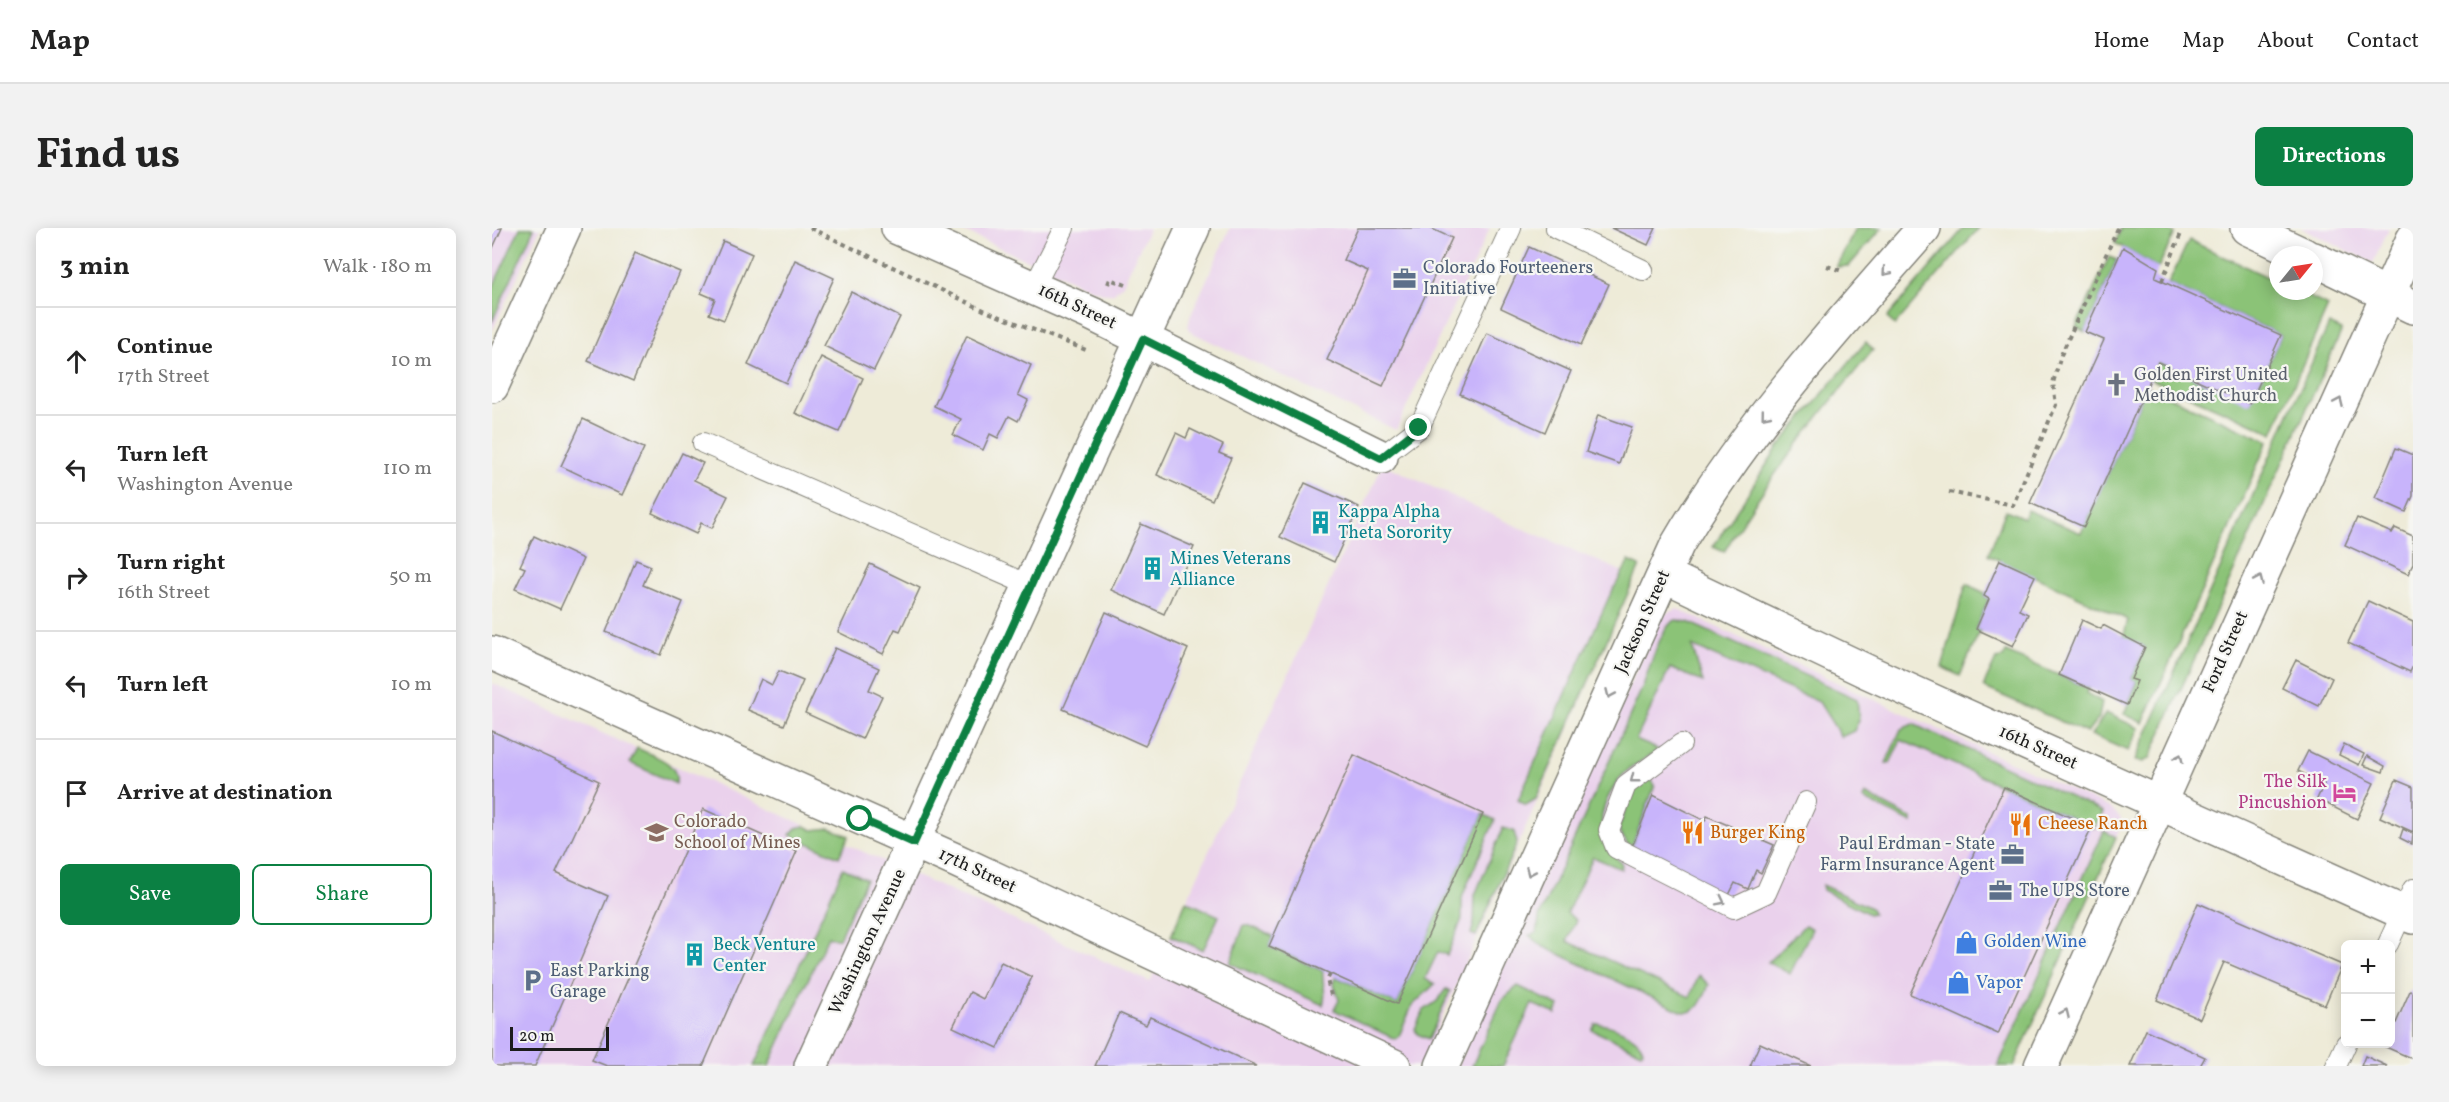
<!DOCTYPE html>
<html lang="en">
<head>
<meta charset="utf-8">
<style>
  body { margin:0; font-family:Vollkorn,serif; background:#f2f2f2; color:#222 }
  .controls { position:absolute; right:18px; bottom:18px; display:grid; overflow:hidden; border-radius:9px; box-shadow:0 3px 15px #0003 }
  .controls button { width:54px; height:54px; display:grid; place-items:center; padding:0; border:0; border-bottom:2px solid #e0e0e0; background:#fff; color:#222; font:30px sans-serif }
  .compass { position:absolute; left:1777px; top:18px; width:54px; height:54px; border-radius:50%; background:#fff; box-shadow:0 3px 15px #0003; rotate:60deg }
  .scale { position:absolute; left:18px; bottom:15px; width:99px; box-sizing:border-box; padding-left:6px; border:3px solid #1c1c1c; border-top:0; font-size:16px; line-height:21px; white-space:nowrap; color:#1c1c1c; -webkit-text-stroke:4px #f6f6f2; paint-order:stroke }
  .stop { position:absolute; width:18px; height:18px; margin:-14px; border:4px solid #0b8043; border-radius:50%; background:#fff }
  .stop.end { background:#0b8043; border-color:#fff; box-shadow:0 2px 6px #0008 }
  .list { margin:0; padding:0; list-style:none }
  h2 { display:flex; justify-content:space-between; align-items:center; height:78px; margin:0; padding:0 24px; font-size:26px }
  h2 small { font-size:20px; font-weight:400; color:#767676 }
  .list li { display:grid; grid-template-columns:39px 1fr auto; gap:18px; align-items:center; box-sizing:border-box; height:108px; padding:0 24px; border-top:2px solid #e0e0e0 }
  .list b { display:block; font-size:22px; white-space:nowrap }
  .list p { margin:0; font-size:20px; white-space:nowrap; color:#767676 }
  .list em { font-size:20px; font-style:normal; color:#767676 }
  .actions { display:flex; gap:12px; padding:18px 24px }
  .actions a { flex:1; padding:14px 0; border:2px solid #0b8043; border-radius:9px; text-align:center; font-size:21px; color:#0b8043 }
  .actions .main { background:#0b8043; color:#fff }
  .icon { flex:none; width:33px; height:33px; fill:none; stroke:currentColor; stroke-width:2; stroke-linecap:round; stroke-linejoin:round }
  .map { position:relative; flex:none; width:1921px; height:838px; overflow:hidden; border-radius:9px }
  header { display:flex; align-items:center; gap:36px; box-sizing:border-box; height:84px; padding:0 30px; background:#fff; border-bottom:2px solid #e0e0e0 }
  header strong { font-size:28px }
  nav { display:flex; gap:33px; margin-inline-start:auto; font-size:21px }
  .intro { display:flex; align-items:center; justify-content:space-between; box-sizing:border-box; height:144px; padding:0 36px }
  h1 { margin:0; font-size:42px }
  .button { padding:15px 27px; border-radius:9px; background:#0b8043; color:#fff; font-size:21px; font-weight:700 }
  main { display:flex; gap:36px; padding:0 36px }
  aside { flex:1; background:#fff; border-radius:9px; box-shadow:0 3px 15px #0003 }
  .map>svg:first-child { display:block }
  .built { fill:#ead1ec }
  .green { fill:#8bc377; stroke:#54704a; stroke-width:1.5 }
  .building { fill:#c8b4fb }
  .lines { fill:none; stroke-linecap:round; stroke-linejoin:round }
  .lane-casing { stroke:#85847a; stroke-width:22 }
  .street-casing { stroke:#85847a; stroke-width:36 }
  .secondary-casing { stroke:#85847a; stroke-width:36 }
  .path { stroke:#85847a; stroke-width:4; stroke-dasharray:4.5 4.5; stroke-linecap:butt }
  .lane { stroke:#fff; stroke-width:20 }
  .street { stroke:#fff; stroke-width:33 }
  .secondary { stroke:#fff; stroke-width:33 }
  .oneway { stroke:#999 }
  .route { stroke:#0b8043; stroke-width:8 }
  .labels { text-anchor:middle; dominant-baseline:central; stroke-width:4.5; stroke-linejoin:round; paint-order:stroke }
  .service-label { font-size:18px; fill:#4e5e75; stroke:#f6f6f2; text-anchor:start }
  .street-label { font-size:18px; fill:#1c1c1c; stroke:#f6f6f2 }
  .worship-label { font-size:18px; fill:#5b616d; stroke:#f6f6f2; text-anchor:start }
  .culture-label { font-size:18px; fill:#0d838f; stroke:#f6f6f2; text-anchor:start }
  .hotel-label { font-size:18px; fill:#b23c85; stroke:#f6f6f2; text-anchor:end }
  .education-label { font-size:18px; fill:#785e54; stroke:#f6f6f2; text-anchor:start }
  .food-label { font-size:18px; fill:#c56008; stroke:#f6f6f2; text-anchor:start }
  .shop-label { font-size:18px; fill:#366cbe; stroke:#f6f6f2; text-anchor:start }
</style>
</head>
<body>
<header>
<strong>Map</strong>
<nav><a>Home</a><a>Map</a><a>About</a><a>Contact</a></nav>
</header>
<div class="intro"><h1>Find us</h1><a class="button">Directions</a></div>
<main>
<aside>
<h2>3 min<small>Walk · 180 m</small></h2>
<ul class="list">
<li><svg class="icon" aria-label="ahead" viewBox="0 0 24 24"><path d="M12 20V5M6 11l6-6 6 6"/></svg><div><b>Continue</b><p>17th Street</p></div><em>10 m</em></li>
<li><svg class="icon" aria-label="left" viewBox="0 0 24 24"><path d="M17 20v-9H6M10 6l-5 5 5 5"/></svg><div><b>Turn left</b><p>Washington Avenue</p></div><em>110 m</em></li>
<li><svg class="icon" aria-label="right" viewBox="0 0 24 24"><path d="M7 20v-9h11M14 6l5 5-5 5"/></svg><div><b>Turn right</b><p>16th Street</p></div><em>50 m</em></li>
<li><svg class="icon" aria-label="left" viewBox="0 0 24 24"><path d="M17 20v-9H6M10 6l-5 5 5 5"/></svg><div><b>Turn left</b></div><em>10 m</em></li>
<li><svg class="icon" aria-label="arrive" viewBox="0 0 24 24"><path d="M6 21V4h12l-3 4 3 4H6"/></svg><div><b>Arrive at destination</b></div></li>
</ul>
<div class="actions"><a class="main">Save</a><a>Share</a></div>
</aside>
<div class="map">
<svg width="1921" height="838" viewBox="0 0 1921 838">
  <rect width="100%" height="100%" fill="#f6f6f2"/>
  <filter id="ink" filterUnits="userSpaceOnUse"><feTurbulence type="fractalNoise" baseFrequency=".0167" numOctaves="2"/><feDisplacementMap in="SourceGraphic" scale="12" xChannelSelector="R" yChannelSelector="G"/><feConvolveMatrix kernelMatrix="1 2 1 2 8 2 1 2 1" color-interpolation-filters="sRGB"/></filter>
  <filter id="wash" filterUnits="userSpaceOnUse"><feTurbulence type="fractalNoise" baseFrequency=".008" numOctaves="4" result="noise"/><feDisplacementMap in="SourceGraphic" scale="24" xChannelSelector="R" yChannelSelector="G"/><feGaussianBlur stdDeviation="1.35" result="paint"/><feColorMatrix in="noise" values="0 0 0 0 0 0 0 0 0 0 0 0 0 0 0 0 0 1.4 0 .05"/><feComposite in="paint" operator="in"/></filter>
  <g filter="url(#wash)">
    <rect width="100%" height="100%" fill="#eeebd8"/>
    <g class="built">
      <path d="M0 0H48L0 103Z"/>
      <path d="M464 0H657L631 56 622 65 615 66 599 61Z"/>
      <path d="M738 0H998L904 202 699 104 696 100 698 89Z"/>
      <path d="M1809 0H1897L1881 35Z"/>
      <path d="M891 236 1013 293 1143 349 929 838H0V455L658 754Z"/>
      <path d="M1185 381 1618 580 1628 589 1630 594 1624 609 1522 838H965L1169 388Z"/>
    </g>
    <g class="green">
      <path d="M28 0H42L0 94V61Z"/>
      <path d="M1364 0H1390L1357 38 1344 39Z"/>
      <path d="M1472 0H1487L1403 97 1395 90Z"/>
      <path d="M1629 0H1672L1683 5 1666 40 1623 15Z"/>
      <path d="M1697 12 1786 54V63H1805L1836 78 1781 205 1659 151 1666 134 1758 175 1789 107 1676 56Z"/>
      <path d="M1617 29 1625 32 1593 104 1584 99Z"/>
      <path d="M1837 96 1850 102 1658 530 1651 534 1643 532Z"/>
      <path d="M1374 114 1381 122C1327 187 1275 251 1232 324L1221 319 1286 219Z"/>
      <path d="M1655 159 1776 213 1651 495 1632 486 1645 454 1639 451 1653 419 1631 410 1636 392 1496 327 1514 282 1532 290 1535 282 1589 305Z"/>
      <path d="M1137 333 1148 338 1044 571 1034 577 1026 572 1117 369Z"/>
      <path d="M1474 356 1493 365 1492 368 1497 371 1484 400 1488 403 1468 448 1450 439Z"/>
      <path d="M1184 392 1196 394 1365 471 1367 492 1362 503 1349 509 1327 474 1200 418 1211 454 1178 440 1144 512 1167 522C1155 530 1137 539 1129 549 1104 582 1102 608 1130 636L1129 641 1101 629 1075 685 1084 692 1075 713 1198 769 1207 747 1217 757C1211 769 1207 786 1191 784L1050 718 1037 707 1045 705 1047 689 1151 458C1156 444 1170 395 1184 392Z"/>
      <path d="M1514 424 1596 460 1594 465 1610 474 1607 490 1595 505 1491 459 1504 431 1511 430Z"/>
      <path d="M1614 485 1647 500 1636 523 1599 507Z"/>
      <path d="M1421 496 1611 584 1602 600 1409 512 1398 535H1394L1409 501Z"/>
      <path d="M145 520C161 528 188 534 184 556L138 535Z"/>
      <path d="M1157 549 1163 557 1139 621 1126 602 1141 562Z"/>
      <path d="M1373 566 1420 591V595L1371 571Z"/>
      <path d="M991 586 1003 592 977 652 970 670V691L955 727 946 724 933 751 943 756 920 778 907 808 903 811 842 782 847 772 841 754 844 749 905 776Z"/>
      <path d="M313 598 321 602 338 600 357 608 347 629 298 607 304 600Z"/>
      <path d="M1011 600 1022 603 1025 615 984 708 979 706 982 695 983 667Z"/>
      <path d="M1612 603 1624 609 1522 838H1506Z"/>
      <path d="M351 640 374 651 347 710 343 711 336 708 277 838H262Z"/>
      <path d="M1330 657 1379 680 1381 685 1377 686 1331 662Z"/>
      <path d="M694 673 727 688 711 722 679 708Z"/>
      <path d="M752 697H756L781 708 777 718 831 743C829 756 836 764 831 777L738 735Z"/>
      <path d="M1313 697 1320 701 1298 746 1276 734Z"/>
      <path d="M1026 758 1067 778 1064 786 1040 776 1011 838H980L1010 772Z"/>
      <path d="M954 761 958 763 937 811 925 806 923 801 931 783 945 773Z"/>
      <path d="M1104 796C1117 795 1148 808 1151 822L1149 824 1100 802Z"/>
    </g>
    <g id="blocks">
      <g class="building">
        <path d="M0 0H10L0 22Z"/>
        <path d="M866 0H938L960 10 891 158 835 132 876 43 851 32Z"/>
        <path d="M1119 0H1164L1156 17Z"/>
        <path d="M231 13 260 26 232 92 217 86 223 71 209 65Z"/>
        <path d="M1037 19 1117 56 1089 117 1009 80Z"/>
        <path d="M1631 19 1666 40 1663 50 1789 107 1758 176 1666 134 1592 299 1538 275 1612 112 1593 104Z"/>
        <path d="M143 25 188 44 141 153 96 133Z"/>
        <path d="M303 32 342 50 294 155 256 137Z"/>
        <path d="M359 64 408 89 382 142 332 118Z"/>
        <path d="M995 105 1079 143 1053 204 968 166Z"/>
        <path d="M475 107 539 137 526 167 536 172 526 193 517 188 506 210 498 206 491 222 461 207 469 191 442 178Z"/>
        <path d="M329 129 371 150 347 204 303 185Z"/>
        <path d="M1106 187 1140 199 1127 236 1094 224Z"/>
        <path d="M91 191 152 220 130 267 69 238Z"/>
        <path d="M698 201 731 217 727 225 739 230 720 272 665 247 684 205 694 210Z"/>
        <path d="M1904 220 1921 227V268L1914 284 1883 270Z"/>
        <path d="M190 225 211 235 202 252 236 268 220 300 209 295 204 306 160 285Z"/>
        <path d="M813 255 867 279 842 334 788 309Z"/>
        <path d="M1865 290 1900 305 1903 300 1921 308V336L1916 346 1853 317Z"/>
        <path d="M649 296 702 319 672 386 619 362Z"/>
        <path d="M42 308 91 331 68 381 23 361 33 340 28 338Z"/>
        <path d="M144 332 159 338 151 357 191 374 169 427 114 404Z"/>
        <path d="M1508 332 1543 348 1527 382 1536 386 1521 418 1484 401 1497 371 1492 368Z"/>
        <path d="M378 336 428 360 408 403 403 401 391 426 346 404Z"/>
        <path d="M1876 373 1921 394V438L1918 444 1856 415Z"/>
        <path d="M614 384 696 421 653 518 571 481Z"/>
        <path d="M1590 392 1609 401 1611 397 1653 419 1639 451 1645 453 1635 477 1567 447Z"/>
        <path d="M343 420 387 440 377 462 390 468 370 511 313 485Z"/>
        <path d="M1804 432 1840 450 1827 478 1790 460Z"/>
        <path d="M287 443 311 453 292 497 256 482 269 451 280 457Z"/>
        <path d="M0 503 107 553 64 645 116 668 43 838H0Z"/>
        <path d="M1852 516 1872 526 1867 537 1847 527Z"/>
        <path d="M1816 523 1882 555 1865 591 1825 571 1832 556 1806 543Z"/>
        <path d="M862 527 991 586 905 776 777 718Z"/>
        <path d="M1875 528 1893 538 1891 544 1871 537Z"/>
        <path d="M1904 552 1921 559V604L1888 589Z"/>
        <path d="M1512 559 1600 599 1506 806 1418 766Z"/>
        <path d="M1161 567 1213 593 1215 588 1282 617 1269 645 1264 642 1256 661 1243 655 1237 667 1139 621Z"/>
        <path d="M211 581 305 623 211 838H115L100 832Z"/>
        <path d="M1911 601 1921 606 1920 616 1908 610Z"/>
        <path d="M1706 675 1850 737 1833 777 1732 734 1708 791 1665 772Z"/>
        <path d="M509 734 540 749 506 820 461 799 478 764 491 771Z"/>
        <path d="M1918 763 1921 764V831L1887 816H1898V793L1904 795Z"/>
        <path d="M627 785 654 797 658 789 765 838H603Z"/>
        <path d="M1654 802 1713 829 1708 838H1638Z"/>
        <path d="M1268 815 1319 838H1258Z"/>
        <path d="M1873 828 1895 838H1869Z"/>
      </g>
    </g>
  </g>
  <g filter="url(#ink)">
    <use href="#blocks" fill-opacity="0" stroke="#85847a" stroke-width="1.5"/>
    <g class="lines">
      <defs>
        <g id="lane">
          <path d="M1064 0 1151 42"/>
          <path d="M542 59 572 0"/>
          <path d="M211 215 539 358"/>
          <path d="M889 229 927 200 1019 0"/>
          <path d="M1189 516 1134 557 1117 602 1124 620 1242 680 1274 665 1314 574"/>
          <path d="M1896 716 1921 661"/>
          <path d="M1844 838 1854 816"/>
        </g>
        <g id="street">
          <path d="M406 0 600 86 889 229"/>
          <path d="M1755 0 1812 27"/>
          <path d="M1822 31 1921 79"/>
          <path d="M0 158 72 0"/>
          <path d="M1172 347 1376 444 1921 689"/>
          <path d="M0 425 463 632 902 838"/>
        </g>
        <g id="secondary">
          <path d="M319 838 701 0"/>
          <path d="M950 838 1185 317C1253 201 1343 101 1432 0"/>
          <path d="M1549 838 1921 11"/>
        </g>
      </defs>
      <use href="#lane" class="lane-casing"/>
      <use href="#street" class="street-casing"/>
      <use href="#secondary" class="secondary-casing"/>
      <g class="path">
        <path d="M318 0 496 84 594 122"/>
        <path d="M1335 38 1350 43"/>
        <path d="M1670 53 1690 3"/>
        <path d="M616 56 618 51 634 57"/>
        <path d="M1457 264 1521 277 1564 177 1561 155 1569 127 1626 0"/>
        <path d="M838 746 835 752 840 771"/>
      </g>
      <use href="#lane" class="lane"/>
      <use href="#street" class="street"/>
      <use href="#secondary" class="secondary"/>
    </g>
    <defs><path id="oneway-chevron" d="M-2-3.5L2.5 0L-2 3.5" fill="none" stroke-width="1.6" stroke-linecap="round" stroke-linejoin="round" transform="scale(1.5)"/></defs>
    <g class="oneway">
      <use href="#oneway-chevron" transform="translate(1394 44) rotate(131)"/>
      <use href="#oneway-chevron" transform="translate(1847 174) rotate(-66)"/>
      <use href="#oneway-chevron" transform="translate(1273 187) rotate(129)"/>
      <use href="#oneway-chevron" transform="translate(1767 352) rotate(-66)"/>
      <use href="#oneway-chevron" transform="translate(1118 466) rotate(114)"/>
      <use href="#oneway-chevron" transform="translate(1687 530) rotate(-66)"/>
      <use href="#oneway-chevron" transform="translate(1142 551) rotate(142)"/>
      <use href="#oneway-chevron" transform="translate(1038 644) rotate(114)"/>
      <use href="#oneway-chevron" transform="translate(1229 673) rotate(27)"/>
      <use href="#oneway-chevron" transform="translate(1573 785) rotate(-66)"/>
    </g>
  </g>
  <g class="lines" filter="url(#ink)">
    <path class="route" d="M368 591 422 615 651 111 889 230 927 200"/>
  </g>
  <defs>
    <symbol id="office-bare" viewBox="-9 -9 18 18"><path d="M-6-3h4V-5.5h4V-3h4V5H-6ZM-1-4.5V-3h2v-1.5ZM-6 0V1H6V0Z" fill="#5c6f8a" stroke="#f6f6f2" stroke-width="2.5" paint-order="stroke"/></symbol>
    <symbol id="church-bare" viewBox="-9 -9 18 18"><path d="M-1.2-6h2.4v3.5h3.3v2.4h-3.3V6h-2.4V-.1h-3.3v-2.4h3.3Z" fill="#6b7280" stroke="#f6f6f2" stroke-width="2.5" paint-order="stroke"/></symbol>
    <symbol id="building-bare" viewBox="-9 -9 18 18"><path d="M-4-6H4V6H1V3H-1V6H-4ZM-2.5-4.3h1.7v1.8h-1.7ZM.8-4.3h1.7v1.8H.8ZM-2.5-1h1.7V.8h-1.7ZM.8-1h1.7V.8H.8Z" fill="#0f9aa8" stroke="#f6f6f2" stroke-width="2.5" paint-order="stroke"/></symbol>
    <symbol id="hotel-bare" viewBox="-9 -9 18 18"><path d="M-6-4.5h1.5V1H6V5H4.5V3h-9V5H-6ZM-4 0a1.8 1.8 0 1 1 3.6 0ZM.5 0V-2.5h3Q6-2.5 6 0Z" fill="#d1479c" stroke="#f6f6f2" stroke-width="2.5" paint-order="stroke"/></symbol>
    <symbol id="restaurant-bare" viewBox="-9 -9 18 18"><path d="M-5-6h1v4h1v-4h1v4h1v-4h1v5L-1.5 .5V6h-2V.5L-5-1ZM5-6V6H3V1.5H1.5Q1.5-4 5-6Z" fill="#e8710a" stroke="#f6f6f2" stroke-width="2.5" paint-order="stroke"/></symbol>
    <symbol id="university-bare" viewBox="-9 -9 18 18"><path d="M0-5L7-2L0 1L-7-2ZM-4 1L0 2.5L4 1V4Q0 6-4 4Z" fill="#8d6e63" stroke="#f6f6f2" stroke-width="2.5" paint-order="stroke"/></symbol>
    <symbol id="shop-bare" viewBox="-9 -9 18 18"><path d="M-5-2.5h2.3a2.7 3.5 0 0 1 5.4 0H5L5.5 6h-11ZM-1.5-2.5h3a1.5 2.3 0 0 0-3 0Z" fill="#3f7fe0" stroke="#f6f6f2" stroke-width="2.5" paint-order="stroke"/></symbol>
    <symbol id="parking-bare" viewBox="-9 -9 18 18"><path d="M-3.5-5.5H1a3.5 3.5 0 0 1 0 7H-1V5.5H-3.5ZM-1-3.4V-.6H.8a1.4 1.4 0 0 0 0-2.8Z" fill="#5c6f8a" stroke="#f6f6f2" stroke-width="2.5" paint-order="stroke"/></symbol>
  </defs>
  <g fill-rule="evenodd">
    <use href="#office-bare" x="896" y="34" width="33" height="33"/>
    <use href="#church-bare" x="1608" y="140" width="33" height="33"/>
    <use href="#building-bare" x="812" y="278" width="33" height="33"/>
    <use href="#building-bare" x="644" y="324" width="33" height="33"/>
    <use href="#hotel-bare" x="1836" y="548" width="33" height="33"/>
    <use href="#restaurant-bare" x="1512" y="580" width="33" height="33"/>
    <use href="#university-bare" x="148" y="588" width="33" height="33"/>
    <use href="#restaurant-bare" x="1184" y="588" width="33" height="33"/>
    <use href="#office-bare" x="1504" y="610" width="33" height="33"/>
    <use href="#office-bare" x="1492" y="646" width="33" height="33"/>
    <use href="#shop-bare" x="1458" y="698" width="33" height="33"/>
    <use href="#building-bare" x="186" y="710" width="33" height="33"/>
    <use href="#parking-bare" x="24" y="736" width="33" height="33"/>
    <use href="#shop-bare" x="1450" y="738" width="33" height="33"/>
  </g>
  <g class="labels">
    <g class="service-label">
      <text x="931" y="40">Colorado Fourteeners<tspan x="931" dy="21">Initiative</tspan></text>
      <text x="1503" y="616" text-anchor="end">Paul Erdman - State<tspan x="1503" dy="21">Farm Insurance Agent</tspan></text>
      <text x="1527" y="663">The UPS Store</text>
      <text x="58" y="743">East Parking<tspan x="58" dy="21">Garage</tspan></text>
    </g>
    <g class="street-label">
      <text transform="translate(585 79) rotate(25)">16th Street</text>
      <text transform="translate(1151 394) rotate(-66)">Jackson Street</text>
      <text transform="translate(1734 424) rotate(-66)">Ford Street</text>
      <text transform="translate(1546 520) rotate(24)">16th Street</text>
      <text transform="translate(485 643) rotate(25)">17th Street</text>
      <text transform="translate(376 714) rotate(-65)">Washington Avenue</text>
    </g>
    <g class="worship-label">
      <text x="1642" y="147">Golden First United<tspan x="1642" dy="21">Methodist Church</tspan></text>
    </g>
    <g class="culture-label">
      <text x="846" y="284">Kappa Alpha<tspan x="846" dy="21">Theta Sorority</tspan></text>
      <text x="678" y="331">Mines Veterans<tspan x="678" dy="21">Alliance</tspan></text>
      <text x="221" y="717">Beck Venture<tspan x="221" dy="21">Center</tspan></text>
    </g>
    <g class="hotel-label">
      <text x="1835" y="554">The Silk<tspan x="1835" dy="21">Pincushion</tspan></text>
    </g>
    <g class="education-label">
      <text x="182" y="594">Colorado<tspan x="182" dy="21">School of Mines</tspan></text>
    </g>
    <g class="food-label">
      <text x="1546" y="596">Cheese Ranch</text>
      <text x="1218" y="605">Burger King</text>
    </g>
    <g class="shop-label">
      <text x="1492" y="714">Golden Wine</text>
      <text x="1484" y="755">Vapor</text>
    </g>
  </g>
</svg>
<div class="controls">
<button>+</button>
<button>−</button>
</div>
<svg class="compass" viewBox="-18 -18 36 36"><path d="M0-13l5 13h-10z" fill="#e53935"/><path d="M0 13l5-13h-10z" fill="#767676"/></svg>
<div class="scale">20 m</div>
<div class="stop" style="left:368px;top:591px"></div>
<div class="stop end" style="left:927px;top:200px"></div>
</div>
</main>
</body>
</html>
